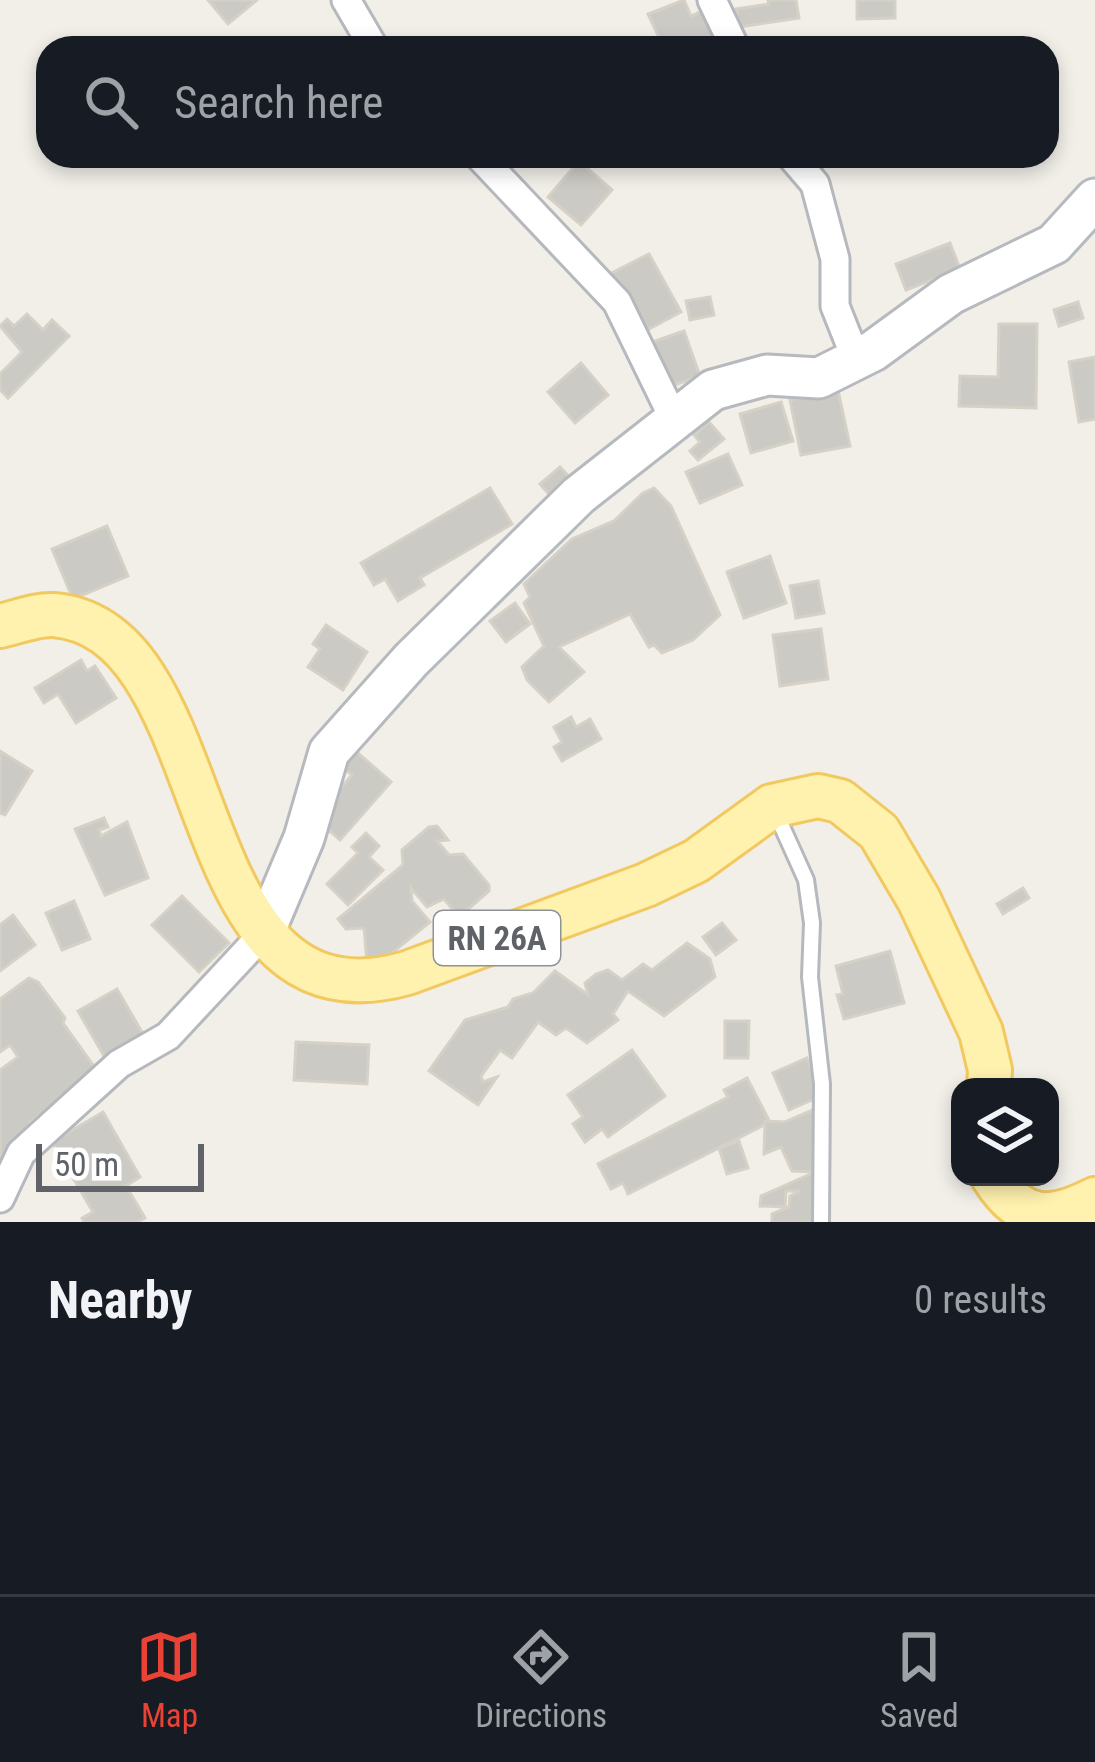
<!DOCTYPE html>
<html lang="en">
<head>
<meta charset="utf-8">
<style>
  body { margin:0; font-family:"Roboto Condensed",sans-serif; background:#242831; color:#f1f3f6 }
  .controls { position:absolute; right:36px; bottom:36px; display:grid; overflow:hidden; border-radius:24px; box-shadow:0 6px 18px #0003 }
  .controls button { width:108px; height:108px; display:grid; place-items:center; padding:0; border:0; border-bottom:3px solid #363941; background:#171b24; color:#f1f3f6; font:60px sans-serif }
  .scale { position:absolute; left:36px; bottom:30px; width:168px; box-sizing:border-box; padding-left:12px; border:6px solid #5f6368; border-top:0; font-size:33px; line-height:42px; white-space:nowrap; color:#5f6368; -webkit-text-stroke:9px #fff; paint-order:stroke }
  .list { margin:0; padding:0; list-style:none }
  h2 { display:flex; justify-content:space-between; align-items:center; height:156px; margin:0; padding:0 48px; font-size:51px }
  h2 small { font-size:39px; font-weight:400; color:#9ea1a6 }
  .icon { flex:none; width:66px; height:66px; fill:none; stroke:currentColor; stroke-width:2; stroke-linecap:round; stroke-linejoin:round }
  .map { position:relative; flex:none; width:1095px; height:1222px; overflow:hidden }
  .search { position:absolute; background:#171b24; box-shadow:0 6px 18px #0003; left:36px; right:36px; top:36px; height:132px; display:flex; align-items:center; gap:30px; box-sizing:border-box; padding:0 42px; border-radius:36px; color:#9ea1a6; font-size:45px }
  .sheet { height:372px; background:#171b24 }
  nav { display:flex; justify-content:space-around; align-items:center; box-sizing:border-box; height:168px; border-top:3px solid #363941; background:#171b24; font-size:33px; color:#9ea1a6 }
  nav a { display:grid; justify-items:center; gap:6px }
  nav .on { color:#ea4335 }
  .map>svg:first-child { display:block }
  .building { fill:#cccac5; stroke:#d6d1c6; stroke-width:3 }
  .lines { fill:none; stroke-linecap:round; stroke-linejoin:round }
  .lane-casing { stroke:#b5b8bc; stroke-width:20 }
  .street-casing { stroke:#b5b8bc; stroke-width:33 }
  .secondary-casing { stroke:#b6babf; stroke-width:45 }
  .primary-casing { stroke:#f2c960; stroke-width:48 }
  .lane { stroke:#fff; stroke-width:14 }
  .street { stroke:#fff; stroke-width:27 }
  .secondary { stroke:#fff; stroke-width:39 }
  .primary { stroke:#fff2af; stroke-width:42 }
  .labels { text-anchor:middle; dominant-baseline:central; stroke-width:12; stroke-linejoin:round; paint-order:stroke }
  .shield { fill:#fff; stroke:#8f9295; stroke-width:3 }
  .shield-label { font-size:33px; font-weight:bold; fill:#5f6368 }
</style>
</head>
<body>
<div class="map">
<svg width="1095" height="1222" viewBox="0 0 1095 1222">
  <rect width="100%" height="100%" fill="#f1efe8"/>
  <g class="building">
    <path d="M208 0H257L228 24Z"/>
    <path d="M684 0 691 16 702 11 719 48H664L648 14Z"/>
    <path d="M768 0H796L799 18 739 27 736 9 769 4Z"/>
    <path d="M857 0H895V18L857 19Z"/>
    <path d="M579 161 612 190 581 225 548 197Z"/>
    <path d="M950 243 960 269 906 290 896 264Z"/>
    <path d="M649 254 681 312 636 336 604 277Z"/>
    <path d="M710 297 714 315 690 320 686 301Z"/>
    <path d="M1078 302 1083 318 1059 326 1054 310Z"/>
    <path d="M27 314 43 330 52 320 69 336 8 398 0 390V374L22 352 0 326 7 319 14 326Z"/>
    <path d="M999 324H1037L1036 408 959 406 960 376 998 377Z"/>
    <path d="M684 331 700 376 660 390 644 345Z"/>
    <path d="M1095 357V419L1079 422 1069 362Z"/>
    <path d="M581 363 608 395 575 423 548 392Z"/>
    <path d="M838 390 850 446 801 455 790 400Z"/>
    <path d="M781 402 793 441 751 453 740 414Z"/>
    <path d="M709 422 724 439 698 460 690 451 700 442 694 435Z"/>
    <path d="M728 454 742 485 700 503 686 472Z"/>
    <path d="M560 467 574 482 553 499 540 484Z"/>
    <path d="M490 488 512 524 420 578 424 585 398 601 385 579 374 585 361 563Z"/>
    <path d="M654 488 671 506 720 615 693 640 662 653 654 645 649 647 630 614 559 647 584 672 549 702 527 680 522 667 544 646 524 603 530 597 524 584 572 539 614 521 643 493Z"/>
    <path d="M107 526 128 576 73 599 52 549Z"/>
    <path d="M770 556 786 603 744 618 727 572Z"/>
    <path d="M818 581 824 613 796 618 790 586Z"/>
    <path d="M515 603 530 624 506 642 490 621Z"/>
    <path d="M326 625 367 652 343 690 308 667 320 649 313 644Z"/>
    <path d="M821 629 828 679 780 686 773 635Z"/>
    <path d="M81 660 87 671 95 666 116 698 76 723 58 694 44 703 35 688Z"/>
    <path d="M571 717 576 727 590 719 601 739 562 761 554 747 562 742 554 727Z"/>
    <path d="M351 747 391 782 340 840 315 818 352 775 337 763Z"/>
    <path d="M0 751 32 771 5 815 0 813Z"/>
    <path d="M104 818 108 827 99 830 101 836 127 822 148 878 105 895 75 829Z"/>
    <path d="M437 826 448 840 437 841 449 855 463 854 489 885V891L459 917 444 899 427 907 411 888 412 901 430 922 382 961 367 962 364 928 346 929 338 919 403 865 402 850 429 827Z"/>
    <path d="M366 833 379 846 369 857 383 870 348 905 327 884 358 853 352 847Z"/>
    <path d="M1023 888 1029 898 1003 914 997 904Z"/>
    <path d="M182 896 229 943 199 972 152 925Z"/>
    <path d="M74 901 90 939 62 950 46 913Z"/>
    <path d="M13 915 35 945 0 971V925Z"/>
    <path d="M722 923 736 940 716 955 703 937Z"/>
    <path d="M687 943 710 959 715 977 664 1016 628 991 613 1014 618 1020 587 1043 566 1028 556 1035 538 1022 512 1058 500 1050 481 1076 483 1082 497 1077 478 1105 429 1071 465 1020 508 1007 513 999 533 993 555 971 588 995 585 983 596 974 608 970 622 980 643 964 652 970Z"/>
    <path d="M890 951 904 1003 844 1019 837 995 843 994 836 966Z"/>
    <path d="M29 978 38 982 65 1018 63 1023 98 1072 30 1122 0 1184V1070L18 1057 10 1045 0 1052V999Z"/>
    <path d="M117 989 143 1034 104 1056 78 1011Z"/>
    <path d="M725 1021H749L748 1058H725Z"/>
    <path d="M296 1042 369 1045 367 1084 294 1080Z"/>
    <path d="M632 1050 665 1096 608 1137 602 1129 585 1142 573 1124 583 1117 568 1095Z"/>
    <path d="M807 1058 823 1095 789 1110 773 1073Z"/>
    <path d="M747 1078 770 1122 628 1194 623 1183 611 1189 598 1164 728 1097 724 1090Z"/>
    <path d="M815 1109 827 1140 813 1146 828 1190 814 1196V1222H772V1214L789 1207 790 1196 800 1191H786L785 1207 760 1206 761 1196 815 1172 792 1171 781 1147 764 1154 765 1121 785 1122Z"/>
    <path d="M103 1112 140 1177 126 1186 145 1218 137 1222H84L82 1218 93 1212 52 1142Z"/>
    <path d="M739 1141 748 1168 727 1174 719 1148Z"/>
  </g>
  <g class="lines">
    <defs>
      <path id="lane" d="M774 809 806 880 812 923 810 977 822 1084 821 1222"/>
      <g id="street">
        <path d="M346 0 374 48"/>
        <path d="M712 0 735 48"/>
        <path d="M479 156 617 302 674 419"/>
        <path d="M791 156 815 184 835 259V306L856 359"/>
        <path d="M0 1198 21 1153 119 1064 168 1036 264 933"/>
      </g>
      <path id="secondary" d="M264 933 304 838 329 752 411 660 579 495 713 390 767 375 819 378 873 351 951 294 1054 244 1095 199"/>
      <g id="primary">
        <path d="M0 626C17 622 37 614 54 615 230 630 173 1040 407 973L646 885 696 861 772 806 818 796 840 801 879 832 919 900 981 1032 990 1070 989 1087"/>
        <path d="M993 1177C1021 1222 1050 1222 1095 1199"/>
      </g>
    </defs>
    <use href="#lane" class="lane-casing"/>
    <use href="#street" class="street-casing"/>
    <use href="#secondary" class="secondary-casing"/>
    <use href="#primary" class="primary-casing"/>
    <use href="#lane" class="lane"/>
    <use href="#street" class="street"/>
    <use href="#secondary" class="secondary"/>
    <use href="#primary" class="primary"/>
  </g>
  <g class="labels">
    <rect class="shield" x="434" y="911" width="126" height="54" rx="9"/>
    <g class="shield-label">
      <text x="497" y="938">RN 26A</text>
    </g>
  </g>
</svg>
<div class="controls">
<button><svg class="icon" aria-label="layers" viewBox="0 0 24 24"><path d="M12 4l9 5-9 5-9-5zM3 14l9 5 9-5"/></svg></button>
</div>
<div class="scale">50 m</div>
<div class="search"><svg class="icon" aria-label="search" viewBox="0 0 24 24"><circle cx="10" cy="10" r="6"/><path d="M15 15l6 6"/></svg>Search here</div>
</div>
<section class="sheet">
<h2>Nearby<small>0 results</small></h2>
<ul class="list">
</ul>
</section>
<nav>
<a class="on"><svg class="icon" aria-label="map" viewBox="0 0 24 24"><path d="M3 6l6-2 6 2 6-2v14l-6 2-6-2-6 2zM9 4v14M15 6v14"/></svg>Map</a>
<a><svg class="icon" aria-label="directions" viewBox="0 0 24 24"><path d="M12 3l9 9-9 9-9-9zM9 14v-3h6M13 9l2 2-2 2"/></svg>Directions</a>
<a><svg class="icon" aria-label="saved" viewBox="0 0 24 24"><path d="M7 4h10v16l-5-4-5 4z"/></svg>Saved</a>
</nav>
</body>
</html>
